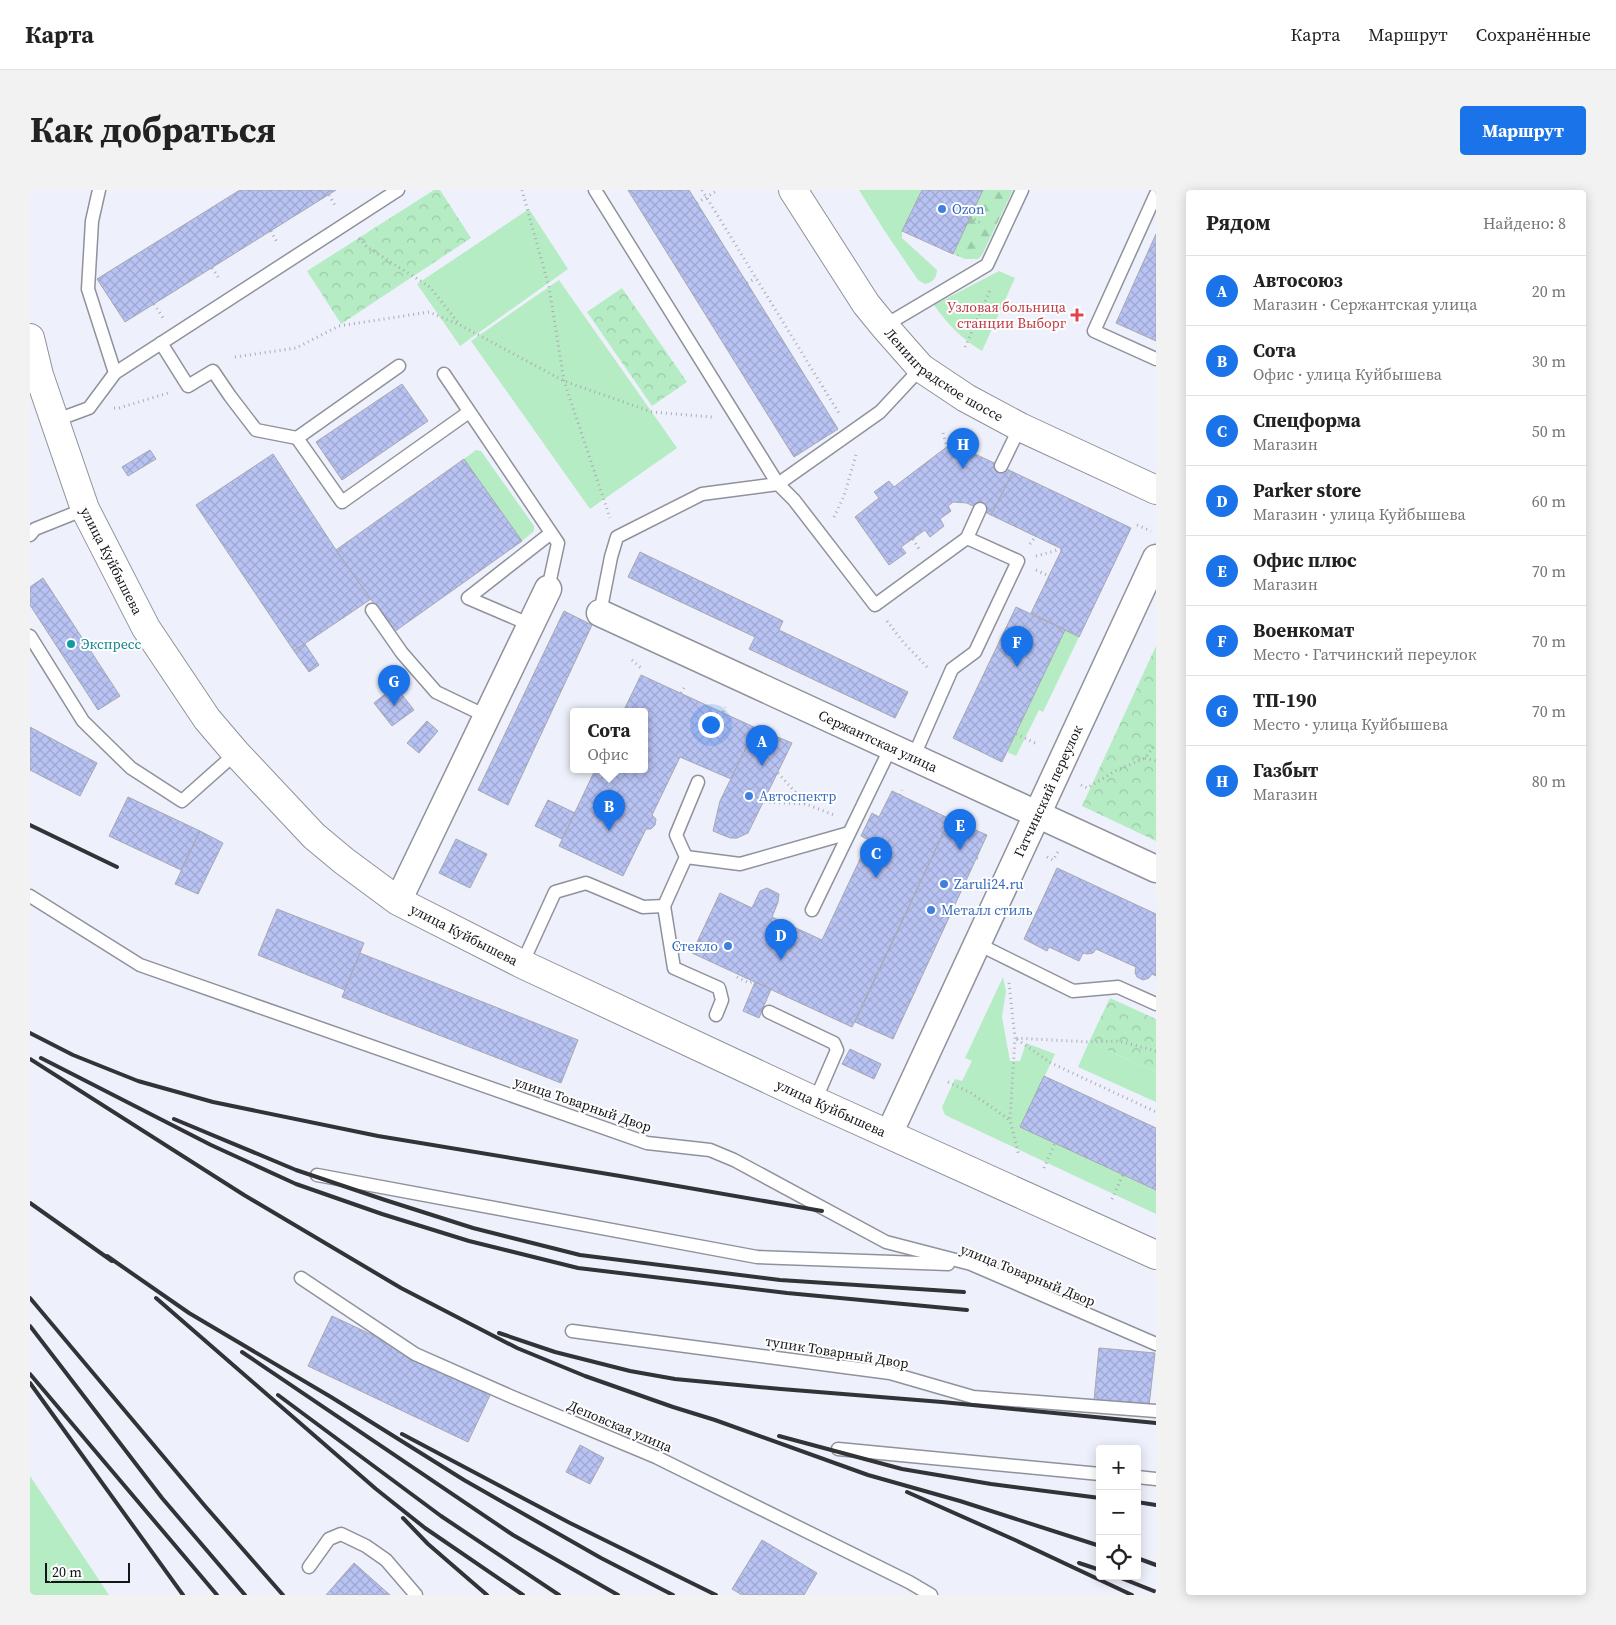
<!DOCTYPE html>
<html lang="ru">
<head>
<meta charset="utf-8">
<style>
  body { margin:0; font-family:"Source Serif 4",serif; background:#f2f2f2; color:#222 }
  .controls { position:absolute; right:15px; bottom:15px; display:grid; overflow:hidden; border-radius:5px; box-shadow:0 2px 12px #0003 }
  .controls button { width:45px; height:45px; display:grid; place-items:center; padding:0; border:0; border-bottom:1px solid #e0e0e0; background:#fff; color:#222; font:25px sans-serif }
  .scale { position:absolute; left:15px; bottom:12px; width:85px; box-sizing:border-box; padding-left:5px; border:2px solid #141518; border-top:0; font-size:14px; line-height:18px; white-space:nowrap; color:#141518; -webkit-text-stroke:4px #fefefe; paint-order:stroke }
  .you { position:absolute; left:680px; top:534px; width:18px; height:18px; margin:-12px; border:4px solid #fff; border-radius:50%; background:#1a73e8; box-shadow:0 0 0 8px #1a73e833 }
  .badge { display:grid; place-items:center; width:32px; height:32px; border-radius:50%; background:#1a73e8; color:#fff; font-size:16px; font-weight:700 }
  .pin { position:absolute; translate:-50% -41px; filter:drop-shadow(0 1px 2px #0008) }
  .pin::after { content:''; position:absolute; top:26px; width:18px; height:15px; background:inherit; clip-path:polygon(0 0,100% 0,50% 100%) }
  .popup { position:absolute; left:540px; top:518px; width:78px; height:65px; box-sizing:border-box; display:grid; place-content:center; border-radius:5px; background:#fff; filter:drop-shadow(0 1px 4px #0005); font-size:16px; white-space:nowrap; color:#767676 }
  .popup b { font-size:19px; color:#222 }
  .popup::after { content:''; position:absolute; left:50%; top:100%; margin-left:-10px; border:10px solid transparent; border-top-color:#fff }
  .list { margin:0; padding:0; list-style:none }
  h2 { display:flex; justify-content:space-between; align-items:center; height:65px; margin:0; padding:0 20px; font-size:21px }
  h2 small { font-size:16px; font-weight:400; color:#767676 }
  .list li { display:grid; grid-template-columns:32px 1fr auto; gap:15px; align-items:center; box-sizing:border-box; height:70px; padding:0 20px; border-top:1px solid #e0e0e0 }
  .list b { display:block; font-size:19px; white-space:nowrap }
  .list p { margin:0; font-size:16px; white-space:nowrap; color:#767676 }
  .list em { font-size:16px; font-style:normal; color:#767676 }
  .icon { flex:none; width:28px; height:28px; fill:none; stroke:currentColor; stroke-width:2; stroke-linecap:round; stroke-linejoin:round }
  .map { position:relative; flex:none; width:1126px; height:1405px; overflow:hidden; border-radius:5px }
  header { display:flex; align-items:center; gap:30px; box-sizing:border-box; height:70px; padding:0 25px; background:#fff; border-bottom:1px solid #e0e0e0 }
  header strong { font-size:24px }
  nav { display:flex; gap:28px; margin-inline-start:auto; font-size:18px }
  .intro { display:flex; align-items:center; justify-content:space-between; box-sizing:border-box; height:120px; padding:0 30px }
  h1 { margin:0; font-size:35px }
  .button { padding:12px 22px; border-radius:5px; background:#1a73e8; color:#fff; font-size:18px; font-weight:700 }
  main { display:flex; gap:30px; padding:0 30px }
  aside { flex:1; background:#fff; border-radius:5px; box-shadow:0 2px 12px #0003 }
  .map>svg:first-child { display:block }
  .green { fill:#b5ecc4 }
  .forest { fill:url(#forest-firs) }
  .park { fill:url(#park-crowns) }
  .building { fill:url(#building-cross-hatch); stroke:#a6a8b1 }
  .lines { fill:none; stroke-linecap:round; stroke-linejoin:round }
  .lane-casing { stroke:#8f929b; stroke-width:15 }
  .street-casing { stroke:#8f929b; stroke-width:29 }
  .secondary-casing { stroke:#8f929b; stroke-width:30 }
  .primary-casing { stroke:#8f929b; stroke-width:30 }
  .path { stroke:#aaacb4; stroke-width:3; stroke-dasharray:1 4; stroke-linecap:butt }
  .lane { stroke:#fff; stroke-width:12 }
  .street { stroke:#fff; stroke-width:26 }
  .secondary { stroke:#fff; stroke-width:28 }
  .primary { stroke:#fff; stroke-width:28 }
  .rail { stroke:#323337; stroke-width:4 }
  .shop-dot { fill:#3f7fe0; stroke:#fefefe; stroke-width:2 }
  .health-dot { fill:#e0444e; stroke:#fefefe; stroke-width:2 }
  .culture-dot { fill:#0f9aa8; stroke:#fefefe; stroke-width:2 }
  .labels { text-anchor:middle; dominant-baseline:central; stroke-width:4; stroke-linejoin:round; paint-order:stroke }
  .shop-label { font-size:14px; fill:#366cbe; stroke:#fefefe; text-anchor:start }
  .health-label { font-size:14px; fill:#be3a42; stroke:#fefefe; text-anchor:end }
  .street-label { font-size:14px; fill:#141518; stroke:#fefefe }
  .culture-label { font-size:14px; fill:#0d838f; stroke:#fefefe; text-anchor:start }
</style>
</head>
<body>
<header>
<strong>Карта</strong>
<nav><a>Карта</a><a>Маршрут</a><a>Сохранённые</a></nav>
</header>
<div class="intro"><h1>Как добраться</h1><a class="button">Маршрут</a></div>
<main>
<div class="map">
<svg width="1126" height="1405" viewBox="0 0 1126 1405">
  <defs>
    <pattern id="forest-firs" width="22" height="20" patternUnits="userSpaceOnUse" patternTransform="scale(1.25)"><rect width="22" height="20" fill="#b5ecc4"/><path d="M5 1l3.5 6h-7zM16 11l3.5 6h-7z" fill="#9bcaa8"/></pattern>
    <pattern id="park-crowns" width="20" height="18" patternUnits="userSpaceOnUse" patternTransform="scale(1.25)"><rect width="20" height="18" fill="#b5ecc4"/><path d="M2 6a3 3 0 1 1 6 0M12 15a3 3 0 1 1 6 0" fill="none" stroke="#9bcaa8"/></pattern>
    <pattern id="building-cross-hatch" width="8" height="8" patternUnits="userSpaceOnUse" patternTransform="scale(1.25)"><rect width="8" height="8" fill="#b9c3f3"/><path d="M0 0l8 8M0 8l8-8" fill="none" stroke="#9ea7d0"/></pattern>
  </defs>
  <rect width="100%" height="100%" fill="#eef1fb"/>
  <g class="green">
    <path d="M829 0H892L872 41V48L907 80C906 88 904 92 895 94L888 90 854 40Z"/>
    <path d="M499 19 538 79 430 156 387 94Z"/>
    <path d="M969 81 985 88 952 161C931 148 919 136 904 115Z"/>
    <path d="M529 90 647 258 560 319 441 151Z"/>
    <path d="M446 260 451 261 504 336V341L492 351 434 269Z"/>
    <path d="M1035 440 1049 447 1013 522 1009 520 986 566 977 562Z"/>
    <path d="M973 787 976 801 972 827 980 871H990L996 853 1025 864 991 937 1126 1000V1024L915 925 912 917 925 889 932 891 942 871 935 868Z"/>
    <path d="M1059 852 1126 882V912L1048 877Z"/>
    <path d="M0 1286 79 1405H0Z"/>
  </g>
  <path class="forest" d="M953 0H983L952 65 948 69H935L923 64Z"/>
  <g class="park">
    <path d="M404 0H410L441 48 311 134 277 81Z"/>
    <path d="M592 98 657 192 622 216 557 122Z"/>
    <path d="M1126 456V651L1052 616Z"/>
    <path d="M1080 808 1126 829V882L1059 852Z"/>
  </g>
  <g class="building">
    <path d="M210 0H306L95 132 67 89Z"/>
    <path d="M598 0H659L808 239 764 267Z"/>
    <path d="M892 0H953L923 64 872 41Z"/>
    <path d="M1126 44V151L1086 133Z"/>
    <path d="M372 194 398 231 312 290 286 252Z"/>
    <path d="M922 253 983 282 961 325 937 313 923 312 918 316 921 321 910 329 914 336 900 347 895 340 871 357 876 363 859 375 825 327 849 308 844 302 859 291 864 297Z"/>
    <path d="M120 260 126 269 98 286 92 277Z"/>
    <path d="M243 264 306 360 341 409 264 461 166 315Z"/>
    <path d="M434 269 492 351 364 442 306 360Z"/>
    <path d="M983 282 1101 338 1049 447 1001 423 1032 359 961 325Z"/>
    <path d="M610 362 753 431 749 440 878 502 865 528 719 459 725 447 598 387Z"/>
    <path d="M13 388 90 506 68 520 0 415V397Z"/>
    <path d="M986 417 1035 440 972 572 923 548Z"/>
    <path d="M534 421 562 435 478 615 448 600Z"/>
    <path d="M275 454 289 475 279 482 264 461Z"/>
    <path d="M611 485 726 538 701 589 650 567 622 625 626 629 625 635 621 639H616L593 686 529 656 565 580H614V522H593Z"/>
    <path d="M365 496 384 520 362 536 344 513Z"/>
    <path d="M397 531 408 541 389 563 377 553Z"/>
    <path d="M0 537 67 573 50 606 0 580Z"/>
    <path d="M726 538 762 553 718 643 707 648H700L683 641 690 611Z"/>
    <path d="M862 601 920 629 822 837 662 763 690 703 722 718 730 701 737 698 749 704 748 712 742 727 792 750 839 650 831 646 842 623 849 627Z"/>
    <path d="M98 607 170 641 151 680 79 646Z"/>
    <path d="M518 610 545 623 532 649 505 636Z"/>
    <path d="M920 629 957 645 863 849 825 832Z"/>
    <path d="M170 641 193 653 168 704 145 694Z"/>
    <path d="M426 649 457 664 440 698 409 683Z"/>
    <path d="M1027 678 1126 724V786L1122 784 1119 788 1113 790 1107 787 1105 783 1106 777 1066 759 1063 763 1057 764 1053 763 1049 771 1019 757 1017 761 994 749Z"/>
    <path d="M247 719 334 753 315 800 228 765Z"/>
    <path d="M330 763 548 850 531 893 312 807Z"/>
    <path d="M725 792 741 799 729 828 713 821Z"/>
    <path d="M820 859 851 874 844 889 812 874Z"/>
    <path d="M1014 886 1126 938V1000L990 937Z"/>
    <path d="M302 1126 462 1201 438 1252 278 1176Z"/>
    <path d="M1069 1158 1125 1163 1119 1216 1064 1210Z"/>
    <path d="M550 1255 574 1268 560 1294 536 1282Z"/>
    <path d="M732 1350 787 1383 774 1405H712L702 1399Z"/>
    <path d="M324 1373 360 1405H296Z"/>
  </g>
  <g class="lines">
    <defs>
      <g id="lane">
        <path d="M69 0 62 31 58 99 85 183"/>
        <path d="M565 0 748 294 764 310 845 415 937 348 988 371 945 462 922 479 883 568"/>
        <path d="M1126 4 1064 141 1126 169"/>
        <path d="M854 136 957 75 992 0"/>
        <path d="M131 153 158 196 183 181 200 206 226 240 267 248 369 176"/>
        <path d="M414 184 528 353 518 399"/>
        <path d="M24 231 59 218 85 183 368 0"/>
        <path d="M267 248 312 312 439 222"/>
        <path d="M971 276 990 237"/>
        <path d="M0 345 5 339 55 319"/>
        <path d="M937 348 950 319"/>
        <path d="M342 420 372 463 406 502 456 526"/>
        <path d="M570 423 581 367 587 347 672 304 748 294 850 222 891 178"/>
        <path d="M501 435 438 408 521 343"/>
        <path d="M0 446 53 531 101 578 152 611 206 563"/>
        <path d="M656 667 710 674 819 643"/>
        <path d="M0 706 110 775 617 953 680 960 704 970 856 1052 941 1074 1126 1154"/>
        <path d="M634 716 644 778 689 798 692 810 686 825"/>
        <path d="M782 720 861 557"/>
        <path d="M948 754 1043 801 1088 797 1126 814"/>
        <path d="M492 774 525 702 556 693 613 717 634 716 656 667 646 645 668 592"/>
        <path d="M739 822 804 853 807 860 785 911"/>
        <path d="M287 985 727 1067 918 1074"/>
        <path d="M271 1088 385 1164 480 1206 626 1267 879 1392 901 1405"/>
        <path d="M542 1141 860 1183 943 1207 1126 1221"/>
        <path d="M808 1259 1070 1284"/>
        <path d="M1107 1287 1126 1289"/>
        <path d="M279 1377 299 1349 311 1344 336 1356 356 1370 386 1405"/>
      </g>
      <g id="street">
        <path id="s1" d="M570 423 1126 679"/>
        <path d="M368 711 518 399"/>
        <path id="s2" d="M859 944 1126 368"/>
      </g>
      <g id="secondary">
        <path id="s3" d="M763 0 836 114 854 136 891 178 936 208 990 237 1126 300"/>
      </g>
      <g id="primary">
        <path id="s4" d="M0 148 9 185 55 319 116 438 177 529 206 563 284 646 314 671 368 711 492 774 785 911 1126 1065"/>
      </g>
    </defs>
    <use href="#lane" class="lane-casing"/>
    <use href="#street" class="street-casing"/>
    <use href="#secondary" class="secondary-casing"/>
    <use href="#primary" class="primary-casing"/>
    <g class="path">
      <path d="M492 0 519 97 534 191 580 328"/>
      <path d="M672 0 810 225"/>
      <path d="M299 5 306 17"/>
      <path d="M667 13 688 0"/>
      <path d="M940 27 953 34"/>
      <path d="M241 41 248 54"/>
      <path d="M329 48 337 57 400 97 429 134"/>
      <path d="M182 78 190 90"/>
      <path d="M717 93 726 88"/>
      <path d="M124 114 133 128"/>
      <path d="M935 157 961 98"/>
      <path d="M205 167 266 158 309 136 399 122 430 135 534 191 622 222 682 227"/>
      <path d="M84 218H89L138 203"/>
      <path d="M913 243 917 257"/>
      <path d="M804 327 814 306 826 265"/>
      <path d="M1107 335 1121 341"/>
      <path d="M883 349 889 359"/>
      <path d="M1000 354 1006 346"/>
      <path d="M1006 366 1032 359"/>
      <path d="M1006 380 1019 386"/>
      <path d="M857 431 873 452 899 479"/>
      <path d="M602 470 611 478"/>
      <path d="M651 503 654 498"/>
      <path d="M693 522 695 517"/>
      <path d="M734 541 736 536"/>
      <path d="M986 544 1007 554"/>
      <path d="M1115 568 1126 571"/>
      <path d="M748 583 776 614"/>
      <path d="M1051 595 1057 598 1087 580 1115 568 1126 554"/>
      <path d="M870 605 872 600"/>
      <path d="M734 612 776 614 804 625"/>
      <path d="M1017 667 1023 670 1028 662"/>
      <path d="M947 668 950 669"/>
      <path d="M934 694 938 696"/>
      <path d="M918 728 922 730"/>
      <path d="M707 787 719 793 723 791"/>
      <path d="M979 793 985 848 980 930 989 966"/>
      <path d="M1126 861 1089 851 1059 852 985 848 1021 873 1126 922"/>
      <path d="M918 892 941 903 980 930"/>
      <path d="M1014 978 1025 953"/>
      <path d="M1082 1009 1093 985"/>
    </g>
    <use href="#lane" class="lane"/>
    <use href="#street" class="street"/>
    <use href="#secondary" class="secondary"/>
    <use href="#primary" class="primary"/>
    <g class="rail">
      <path d="M0 635 87 677"/>
      <path d="M0 843 43 865 108 891 183 912 348 946 590 986 792 1021"/>
      <path d="M11 868 181 955 266 994 352 1024 439 1051 548 1078 757 1103 937 1120"/>
      <path d="M0 869 214 1005 371 1098 487 1158 555 1186 643 1217 685 1230 838 1285 930 1311 1070 1356"/>
      <path d="M144 929 266 980 355 1010 443 1038 550 1065 750 1090 934 1102"/>
      <path d="M0 1013 82 1071"/>
      <path d="M77 1066 159 1123 301 1207 434 1290 571 1368 643 1405"/>
      <path d="M0 1108 175 1316 253 1405"/>
      <path d="M126 1108 346 1299 395 1338 493 1405"/>
      <path d="M0 1136 132 1308 215 1405"/>
      <path d="M469 1143 525 1162 600 1181 645 1189 751 1199 912 1212 1126 1233"/>
      <path d="M212 1162 483 1345 588 1405"/>
      <path d="M0 1184 187 1405"/>
      <path d="M0 1193 153 1405"/>
      <path d="M248 1205 411 1326 529 1405"/>
      <path d="M372 1244 540 1333 686 1405"/>
      <path d="M749 1246 872 1279 961 1294 1070 1308"/>
      <path d="M877 1302 985 1350 1102 1405"/>
      <path d="M1107 1312 1126 1315"/>
      <path d="M373 1328 398 1354 457 1405"/>
      <path d="M1107 1368 1126 1375"/>
      <path d="M1049 1373 1070 1380"/>
      <path d="M1086 1386 1126 1402"/>
    </g>
  </g>
  <g class="shop-dot">
    <circle cx="912" cy="19" r="5"/>
    <circle cx="719" cy="606" r="5"/>
    <circle cx="914" cy="694" r="5"/>
    <circle cx="901" cy="720" r="5"/>
    <circle cx="698" cy="756" r="5"/>
  </g>
  <path class="health-dot" d="M1044.5 117.5h5v5h5v5h-5v5h-5v-5h-5v-5h5z"/>
  <circle class="culture-dot" cx="41" cy="454" r="5"/>
  <g class="labels">
    <g class="shop-label">
      <text x="922" y="19">Ozon</text>
      <text x="729" y="606">Автоспектр</text>
      <text x="924" y="694">Zaruli24.ru</text>
      <text x="911" y="720">Металл стиль</text>
      <text x="688" y="756" text-anchor="end">Стекло</text>
    </g>
    <g class="health-label">
      <text x="1036" y="117">Узловая больница<tspan x="1036" dy="16">станции Выборг</tspan></text>
    </g>
    <g class="street-label">
      <text stroke="none"><textPath href="#s3" startOffset="242">Ленинградское шоссе</textPath></text>
      <text stroke="none"><textPath href="#s4" startOffset="238">улица Куйбышева</textPath></text>
      <text stroke="none"><textPath href="#s1" startOffset="306">Сержантская улица</textPath></text>
      <text stroke="none"><textPath href="#s2" startOffset="378">Гатчинский переулок</textPath></text>
      <text stroke="none"><textPath href="#s4" startOffset="762">улица Куйбышева</textPath></text>
      <text transform="translate(553 914) rotate(19)">улица Товарный Двор</text>
      <text stroke="none"><textPath href="#s4" startOffset="1168">улица Куйбышева</textPath></text>
      <text transform="translate(998 1085) rotate(22)">улица Товарный Двор</text>
      <text transform="translate(807 1162) rotate(9)">тупик Товарный Двор</text>
      <text transform="translate(590 1236) rotate(23)">Деповская улица</text>
    </g>
    <g class="culture-label">
      <text x="51" y="454">Экспресс</text>
    </g>
  </g>
</svg>
<div class="controls">
<button>+</button>
<button>−</button>
<button><svg class="icon" aria-label="locate" viewBox="0 0 24 24"><circle cx="12" cy="12" r="6"/><path d="M12 2v4M12 18v4M2 12h4M18 12h4"/></svg></button>
</div>
<div class="scale">20 m</div>
<div class="you"></div>
<div class="pin badge" style="left:732px;top:576px">A</div>
<div class="pin badge" style="left:579px;top:641px">B</div>
<div class="popup"><b>Сота</b>Офис</div>
<div class="pin badge" style="left:846px;top:688px">C</div>
<div class="pin badge" style="left:751px;top:770px">D</div>
<div class="pin badge" style="left:930px;top:660px">E</div>
<div class="pin badge" style="left:987px;top:477px">F</div>
<div class="pin badge" style="left:364px;top:516px">G</div>
<div class="pin badge" style="left:933px;top:279px">H</div>
</div>
<aside>
<h2>Рядом<small>Найдено: 8</small></h2>
<ul class="list">
<li><span class="badge">A</span><div><b>Автосоюз</b><p>Магазин · Сержантская улица</p></div><em>20 m</em></li>
<li><span class="badge">B</span><div><b>Сота</b><p>Офис · улица Куйбышева</p></div><em>30 m</em></li>
<li><span class="badge">C</span><div><b>Спецформа</b><p>Магазин</p></div><em>50 m</em></li>
<li><span class="badge">D</span><div><b>Parker store</b><p>Магазин · улица Куйбышева</p></div><em>60 m</em></li>
<li><span class="badge">E</span><div><b>Офис плюс</b><p>Магазин</p></div><em>70 m</em></li>
<li><span class="badge">F</span><div><b>Военкомат</b><p>Место · Гатчинский переулок</p></div><em>70 m</em></li>
<li><span class="badge">G</span><div><b>ТП-190</b><p>Место · улица Куйбышева</p></div><em>70 m</em></li>
<li><span class="badge">H</span><div><b>Газбыт</b><p>Магазин</p></div><em>80 m</em></li>
</ul>
</aside>
</main>
</body>
</html>
